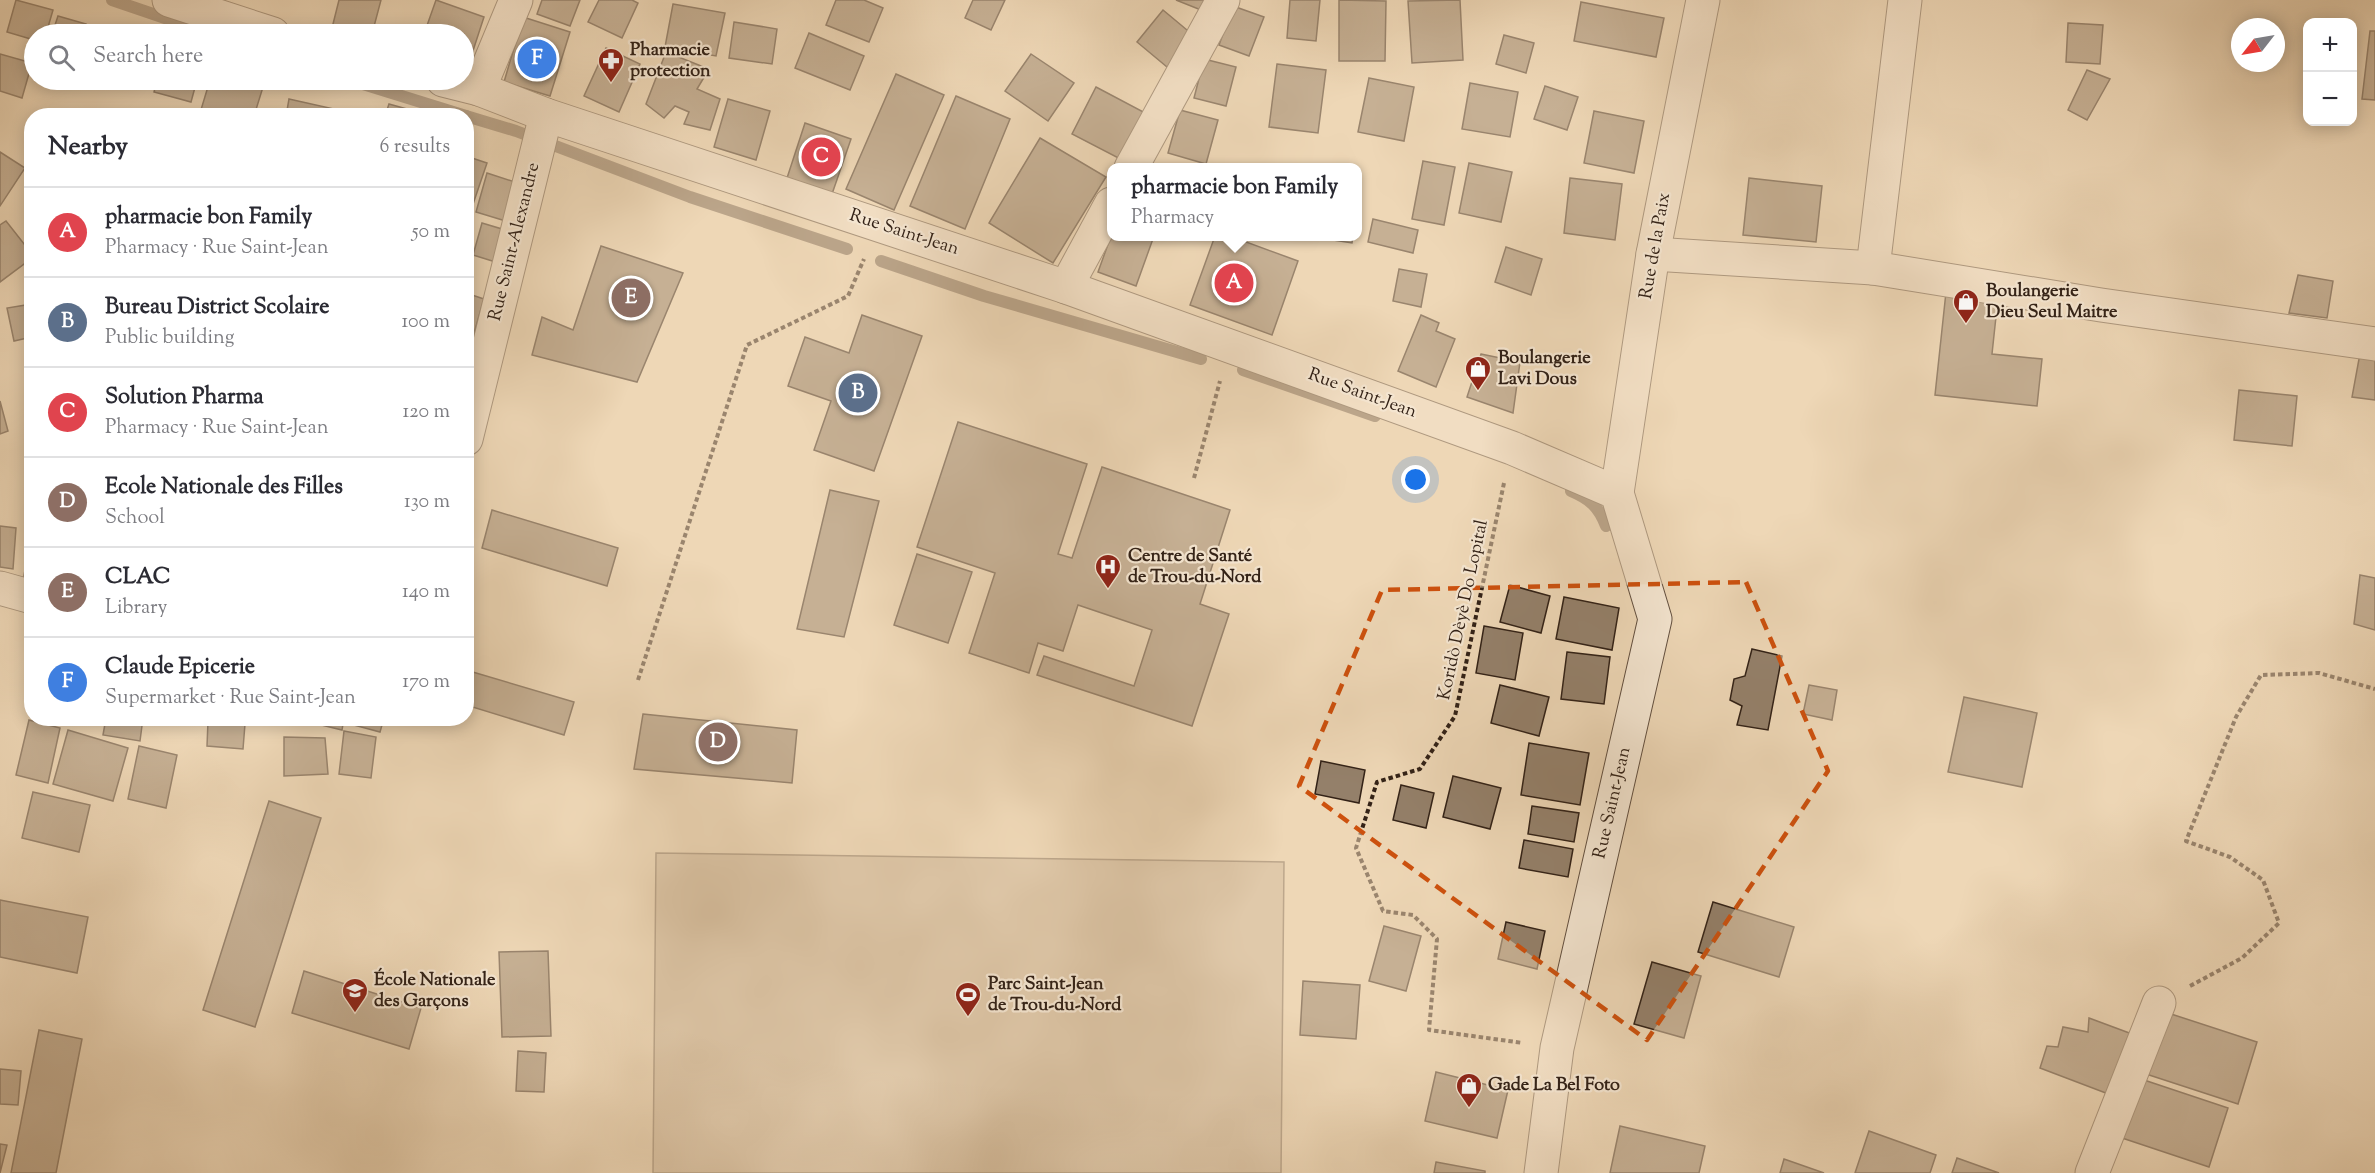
<!DOCTYPE html>
<html lang="en">
<head>
<meta charset="utf-8">
<style>
  body { margin:0; font-family:"Sorts Mill Goudy",serif; background:#f7f7f7; color:#2b2b33 }
  .controls { position:absolute; right:18px; top:18px; display:grid; overflow:hidden; border-radius:12px; box-shadow:0 3px 15px #0003 }
  .controls button { width:54px; height:54px; display:grid; place-items:center; padding:0; border:0; border-bottom:2px solid #e1e1e2; background:#fff; color:#2b2b33; font:30px sans-serif }
  .compass { position:absolute; left:2231px; top:18px; width:54px; height:54px; border-radius:50%; background:#fff; box-shadow:0 3px 15px #0003; rotate:239deg }
  .you { position:absolute; left:1416px; top:480px; width:21px; height:21px; margin:-15px; border:4px solid #fff; border-radius:50%; background:#1a73e8; box-shadow:0 0 0 9px #1a73e833 }
  .badge { display:grid; place-items:center; width:39px; height:39px; border-radius:50%; background:#8f2418; color:#fff; font-size:20px; font-weight:700 }
  .pin { position:absolute; translate:-50% -50%; border:3px solid #fff; box-shadow:0 2px 6px #0006 }
  .popup { position:absolute; left:1107px; top:163px; width:255px; height:78px; box-sizing:border-box; display:grid; place-content:center; border-radius:12px; background:#fff; filter:drop-shadow(0 2px 4px #0005); font-size:20px; white-space:nowrap; color:#7c7c81 }
  .popup b { font-size:22px; color:#2b2b33 }
  .popup::after { content:''; position:absolute; left:50%; top:100%; margin-left:-12px; border:12px solid transparent; border-top-color:#fff }
  .list { margin:0; padding:0; list-style:none }
  h2 { display:flex; justify-content:space-between; align-items:center; height:78px; margin:0; padding:0 24px; font-size:26px }
  h2 small { font-size:20px; font-weight:400; color:#7c7c81 }
  .list li { display:grid; grid-template-columns:39px 1fr auto; gap:18px; align-items:center; box-sizing:border-box; height:90px; padding:0 24px; border-top:2px solid #e1e1e2 }
  .list b { display:block; font-size:22px; white-space:nowrap }
  .list p { margin:0; font-size:20px; white-space:nowrap; color:#7c7c81 }
  .list em { font-size:20px; font-style:normal; color:#7c7c81 }
  .icon { flex:none; width:33px; height:33px; fill:none; stroke:currentColor; stroke-width:2; stroke-linecap:round; stroke-linejoin:round }
  .map { position:relative; flex:none; width:2375px; height:1173px; overflow:hidden }
  .search { position:absolute; background:#fff; box-shadow:0 3px 15px #0003; left:24px; top:24px; width:450px; height:66px; display:flex; align-items:center; gap:15px; box-sizing:border-box; padding:0 21px; border-radius:33px; color:#7c7c81; font-size:22px }
  .panel { position:absolute; background:#fff; box-shadow:0 3px 15px #0003; left:24px; top:108px; width:450px; height:618px; border-radius:24px }
  .map>svg:first-child { display:block }
  .green { fill:#ceb89b; stroke:#806d59; stroke-width:1.5 }
  .lines { fill:none; stroke-linecap:round; stroke-linejoin:round }
  .stream { stroke:#7d6956; stroke-width:12 }
  .building { fill:#94806a; stroke:#332217; stroke-width:1.5 }
  .minor-casing { stroke:#624f3f; stroke-width:35 }
  .tertiary-casing { stroke:#624f3f; stroke-width:35 }
  .path { stroke:#332217; stroke-width:4; stroke-dasharray:4.5 3; stroke-linecap:butt }
  .minor { stroke:#f4e5d0; stroke-width:33 }
  .tertiary { stroke:#f4e5d0; stroke-width:33 }
  .marked { fill:none; stroke:#cd510e; stroke-width:4.5; stroke-dasharray:12 8; stroke-linejoin:round }
  .labels { text-anchor:middle; dominant-baseline:central; stroke-width:4.5; stroke-linejoin:round; paint-order:stroke }
  .poi-label { font-size:18px; font-weight:bold; fill:#332217; stroke:#f4e5d0; text-anchor:start }
  .street-label { font-size:18px; fill:#332217; stroke:#f4e5d0 }
</style>
</head>
<body>
<div class="map">
<svg width="2375" height="1173" viewBox="0 0 2375 1173">
  <rect width="100%" height="100%" fill="#eed7b6"/>
  <filter id="stains"><feTurbulence type="fractalNoise" baseFrequency=".00333" numOctaves="4"/><feColorMatrix values="0 0 0 0 .2 0 0 0 0 .09 0 0 0 0 .02 0 0 0 .5 -.17"/></filter>
  <radialGradient id="worn" r=".72"><stop offset=".6" stop-color="#630" stop-opacity="0"/><stop offset="1" stop-color="#630" stop-opacity=".3"/></radialGradient>
  <path class="green" d="M656 853 1284 862 1281 1173H653Z"/>
  <g class="lines">
    <g class="stream">
      <path d="M112 0 212 34"/>
      <path d="M350 80 466 116"/>
      <path d="M466 116 516 131 690 197 847 249"/>
      <path d="M881 261 984 296 1201 359"/>
      <path d="M1243 370 1375 416"/>
      <path d="M1571 491C1590 499 1599 507 1606 526"/>
    </g>
  </g>
  <g class="building">
    <path d="M16 0 53 10 46 34H34V40L7 32Z"/>
    <path d="M339 0H381L372 34H358L332 28Z"/>
    <path d="M436 0 484 17 468 66 464 64V34H424Z"/>
    <path d="M542 0H580L570 26 537 14Z"/>
    <path d="M599 0H632L638 3 622 38 588 22Z"/>
    <path d="M836 0H864L883 8 869 42 826 25Z"/>
    <path d="M973 0H1005L991 30 965 18Z"/>
    <path d="M1176 0H1205L1201 10Z"/>
    <path d="M1290 0H1320L1316 41 1287 38Z"/>
    <path d="M1339 0 1386 1 1385 61H1339Z"/>
    <path d="M1460 0 1463 60 1412 63 1408 1Z"/>
    <path d="M1581 2 1664 18 1656 57 1574 41Z"/>
    <path d="M673 4 725 13 716 56 665 47Z"/>
    <path d="M1233 6 1264 17 1249 56 1219 45Z"/>
    <path d="M1163 10 1199 40 1173 72 1137 42Z"/>
    <path d="M58 16 86 24 83 34H52Z"/>
    <path d="M523 17 570 32 550 96 504 82Z"/>
    <path d="M734 22 777 29 772 64 729 58Z"/>
    <path d="M2068 23 2103 25 2100 64 2066 62Z"/>
    <path d="M2370 31H2375V100L2362 99Z"/>
    <path d="M809 33 864 56 850 90 795 68Z"/>
    <path d="M1504 35 1534 43 1526 73 1496 64Z"/>
    <path d="M606 48 640 64 619 112 584 96Z"/>
    <path d="M666 52 709 69 697 89 720 99 710 130 684 124 689 112 675 106 664 118 646 104Z"/>
    <path d="M0 54 32 63 22 98 0 91Z"/>
    <path d="M1031 54 1074 83 1048 121 1005 91Z"/>
    <path d="M1204 59 1236 67 1226 106 1194 98Z"/>
    <path d="M1277 64 1326 70 1318 133 1269 127Z"/>
    <path d="M2087 70 2110 79 2087 120 2068 110Z"/>
    <path d="M896 74 944 95 894 210 846 189Z"/>
    <path d="M1369 78 1414 87 1404 141 1358 132Z"/>
    <path d="M157 80H197L191 102 154 92Z"/>
    <path d="M210 80H241L263 87 254 116H208L200 113Z"/>
    <path d="M1470 83 1518 92 1510 137 1462 129Z"/>
    <path d="M1545 86 1578 97 1567 130 1534 119Z"/>
    <path d="M1096 87 1151 116 1128 163 1072 134Z"/>
    <path d="M956 96 1010 119 965 229 910 206Z"/>
    <path d="M289 99 334 109 333 116H286Z"/>
    <path d="M728 99 770 111 756 160 714 147Z"/>
    <path d="M389 104 432 116H385Z"/>
    <path d="M1180 110 1218 120 1206 164 1168 153Z"/>
    <path d="M1594 111 1644 121 1634 173 1584 163Z"/>
    <path d="M805 123 851 139 832 194 787 178Z"/>
    <path d="M1040 138 1106 177 1053 263 989 223Z"/>
    <path d="M0 152 25 168 0 206Z"/>
    <path d="M466 156 487 163 471 210 466 208Z"/>
    <path d="M1423 161 1455 167 1444 225 1412 219Z"/>
    <path d="M1469 163 1512 172 1501 222 1459 213Z"/>
    <path d="M487 173 521 184 509 222 476 212Z"/>
    <path d="M1570 178 1622 184 1615 240 1564 233Z"/>
    <path d="M1749 178 1822 186 1816 242 1743 235Z"/>
    <path d="M1373 219 1418 230 1413 253 1368 242Z"/>
    <path d="M6 221 32 254V258L0 282V225Z"/>
    <path d="M482 223 512 232 502 264 473 255Z"/>
    <path d="M1111 236H1154L1136 286 1098 272Z"/>
    <path d="M1215 236H1230L1298 261 1272 335 1190 305Z"/>
    <path d="M1307 236H1353L1352 243Z"/>
    <path d="M601 246 683 273 637 382 532 355 542 317 573 330Z"/>
    <path d="M1506 247 1542 259 1531 295 1495 282Z"/>
    <path d="M1399 269 1427 274 1421 307 1393 301Z"/>
    <path d="M2298 275 2333 281 2327 318 2289 313Z"/>
    <path d="M1946 292 1998 298 1992 354 2042 359 2037 406 1935 395Z"/>
    <path d="M466 293 484 299 472 340 466 339Z"/>
    <path d="M32 304V337L14 341 7 308Z"/>
    <path d="M862 315 922 336 874 471 814 450 831 401 788 386 805 337 849 353Z"/>
    <path d="M1421 315 1439 323 1436 331 1455 339 1436 387 1398 371Z"/>
    <path d="M32 347V401H30L27 348Z"/>
    <path d="M2361 348 2375 350V400L2352 397Z"/>
    <path d="M1481 354 1520 362 1513 413 1467 397Z"/>
    <path d="M2239 390 2297 396 2292 446 2234 440Z"/>
    <path d="M0 401 8 431 0 434Z"/>
    <rect x="28" y="420" width="4" height="55"/>
    <path d="M958 422 1087 464 1058 554 1072 558 1102 467 1230 510 1200 604 1229 614 1192 726 1037 675 1044 656 1134 686 1152 630 1078 605 1063 651 1038 643 1029 673 969 653 995 573 917 547Z"/>
    <path d="M830 490 879 501 844 637 797 629Z"/>
    <path d="M492 510 618 548 607 586 482 548Z"/>
    <path d="M32 525V577L24 576Z"/>
    <path d="M0 526 16 528 13 569 0 567Z"/>
    <path d="M917 554 972 572 948 643 894 625Z"/>
    <path d="M2360 575 2375 578V630L2354 624Z"/>
    <path d="M1510 585 1550 596 1541 633 1500 622Z"/>
    <path d="M1564 597 1619 608 1612 650 1556 639Z"/>
    <path d="M1484 626 1523 633 1515 680 1476 673Z"/>
    <path d="M1752 649 1782 656 1768 730 1737 725 1742 706 1730 700 1734 679 1745 676Z"/>
    <path d="M1567 652 1610 657 1604 704 1561 699Z"/>
    <path d="M466 670 574 702 564 735 466 705Z"/>
    <path d="M1500 685 1549 697 1539 736 1491 723Z"/>
    <path d="M1809 685 1837 690 1832 720 1803 714Z"/>
    <path d="M1964 697 2037 713 2022 787 1948 772Z"/>
    <path d="M643 714 797 730 792 783 634 769Z"/>
    <path d="M106 718H143L140 741 103 735Z"/>
    <path d="M314 718H344L342 730 313 723Z"/>
    <path d="M351 718H384L380 732 350 724Z"/>
    <path d="M29 720 60 728 48 783 16 775Z"/>
    <path d="M208 721 245 724 243 749 207 746Z"/>
    <path d="M68 730 128 748 113 801 53 784Z"/>
    <path d="M344 731 376 737 371 778 339 774Z"/>
    <path d="M284 737 325 738 328 774 284 776Z"/>
    <path d="M1529 743 1589 753 1580 805 1521 795Z"/>
    <path d="M139 746 177 755 166 808 128 799Z"/>
    <path d="M1321 761 1365 770 1359 803 1315 794Z"/>
    <path d="M1453 776 1501 788 1490 829 1443 817Z"/>
    <path d="M1401 785 1434 793 1426 828 1393 820Z"/>
    <path d="M33 792 90 805 79 852 22 838Z"/>
    <path d="M269 801 321 818 255 1027 203 1010Z"/>
    <path d="M1532 806 1579 813 1574 842 1528 834Z"/>
    <path d="M1524 840 1573 849 1568 877 1519 868Z"/>
    <path d="M0 900 88 917 77 973 0 957Z"/>
    <path d="M1713 902 1794 927 1779 977 1698 952Z"/>
    <path d="M1506 922 1545 931 1537 969 1498 959Z"/>
    <path d="M1384 926 1421 936 1406 991 1369 981Z"/>
    <path d="M548 951 551 1036 502 1037 499 952Z"/>
    <path d="M1652 962 1701 976 1684 1038 1634 1024Z"/>
    <path d="M304 971 421 1008 409 1049 292 1013Z"/>
    <path d="M1303 981 1360 985 1356 1039 1300 1035Z"/>
    <path d="M2165 1012 2257 1042 2238 1104 2146 1074Z"/>
    <path d="M2089 1018 2132 1034 2111 1095 2040 1068 2047 1046 2058 1047 2063 1027 2088 1032Z"/>
    <path d="M39 1030 82 1039 56 1173H11Z"/>
    <path d="M518 1051 546 1053 544 1092 516 1091Z"/>
    <path d="M0 1069 21 1071 18 1105 0 1104Z"/>
    <path d="M1436 1072 1508 1090 1497 1138 1425 1121Z"/>
    <path d="M2141 1079 2228 1108 2209 1167 2122 1138Z"/>
    <path d="M1620 1126 1705 1146 1699 1173H1610Z"/>
    <path d="M1869 1131 1936 1155 1930 1173H1855Z"/>
    <path d="M0 1144 7 1145 0 1173Z"/>
    <path d="M1957 1158 1999 1173H1952Z"/>
    <path d="M1784 1159 1824 1173H1780Z"/>
    <path d="M1436 1162 1485 1171V1173H1434Z"/>
  </g>
  <g class="lines">
    <defs>
      <g id="minor">
        <path d="M479 89 516 0"/>
        <path d="M1131 168 1223 0"/>
        <path d="M1653 254 1873 268 2101 305 2375 344"/>
        <path d="M1873 268 1905 0"/>
        <path d="M1066 287 1111 204"/>
        <path d="M466 439 546 115"/>
        <path d="M1617 493 1653 254 1703 0"/>
        <path d="M0 588 32 597"/>
        <path d="M2092 1173 2159 1003"/>
      </g>
      <g id="tertiary">
        <path d="M169 0 273 34"/>
        <path d="M443 80 479 89 546 115 1066 287 1512 448 1617 493 1655 619 1557 1048 1541 1173"/>
      </g>
    </defs>
    <use href="#minor" class="minor-casing"/>
    <use href="#tertiary" class="tertiary-casing"/>
    <g class="path">
      <path d="M1194 478 1220 381"/>
      <path d="M1504 483 1455 716 1420 769 1377 782 1356 848 1383 911 1413 915 1437 939 1429 1030 1523 1043"/>
      <path d="M638 680 747 345 848 296 864 259"/>
      <path d="M2190 986 2242 958 2279 923 2263 880 2230 857 2186 841 2236 717 2261 675 2319 673 2375 689"/>
    </g>
    <use href="#minor" class="minor"/>
    <use href="#tertiary" class="tertiary"/>
  </g>
  <path d="M0 0H2375V1173H0ZM1746 582 1828 771 1647 1040 1299 786 1382 590Z" fill="#eed7b6" fill-opacity=".55" fill-rule="evenodd"/>
  <path class="marked" d="M1746 582 1828 771 1647 1040 1299 786 1382 590Z"/>
  <defs>
    <symbol id="pharmacy-pin" viewBox="-11 -11 22 30"><path d="M0 17L-7.5 6A9.5 9.5 0 1 1 7.5 6Z" fill="#8f2418" stroke="#f4e5d0"/><path d="M-2-6h4v4h4v4h-4v4h-4v-4h-4v-4h4Z" fill="#fff"/></symbol>
    <symbol id="shop-pin" viewBox="-11 -11 22 30"><path d="M0 17L-7.5 6A9.5 9.5 0 1 1 7.5 6Z" fill="#8f2418" stroke="#f4e5d0"/><path d="M-5-2.5h2.3a2.7 3.5 0 0 1 5.4 0H5L5.5 6h-11ZM-1.5-2.5h3a1.5 2.3 0 0 0-3 0Z" fill="#fff"/></symbol>
    <symbol id="hospital-pin" viewBox="-11 -11 22 30"><path d="M0 17L-7.5 6A9.5 9.5 0 1 1 7.5 6Z" fill="#8f2418" stroke="#f4e5d0"/><path d="M-5-5h3v3.5h4V-5h3V5h-3V1.5h-4V5h-3Z" fill="#fff"/></symbol>
    <symbol id="school-pin" viewBox="-11 -11 22 30"><path d="M0 17L-7.5 6A9.5 9.5 0 1 1 7.5 6Z" fill="#8f2418" stroke="#f4e5d0"/><path d="M0-5L7-2L0 1L-7-2ZM-4 1L0 2.5L4 1V4Q0 6-4 4Z" fill="#fff"/></symbol>
    <symbol id="stadium-pin" viewBox="-11 -11 22 30"><path d="M0 17L-7.5 6A9.5 9.5 0 1 1 7.5 6Z" fill="#8f2418" stroke="#f4e5d0"/><path d="M0-5a6.5 5 0 1 0 0 10a6.5 5 0 1 0 0-10ZM-3.5-1.8h7v3.6h-7Z" fill="#fff"/></symbol>
  </defs>
  <g fill-rule="evenodd">
    <use href="#pharmacy-pin" x="596" y="46" width="30" height="40"/>
    <use href="#shop-pin" x="1951" y="287" width="30" height="40"/>
    <use href="#shop-pin" x="1463" y="354" width="30" height="40"/>
    <use href="#hospital-pin" x="1093" y="552" width="30" height="40"/>
    <use href="#school-pin" x="340" y="976" width="30" height="40"/>
    <use href="#stadium-pin" x="953" y="980" width="30" height="40"/>
    <use href="#shop-pin" x="1454" y="1071" width="30" height="40"/>
  </g>
  <g class="labels">
    <g class="poi-label">
      <text x="630" y="51">Pharmacie<tspan x="630" dy="21">protection</tspan></text>
      <text x="1986" y="292">Boulangerie<tspan x="1986" dy="21">Dieu Seul Maitre</tspan></text>
      <text x="1498" y="359">Boulangerie<tspan x="1498" dy="21">Lavi Dous</tspan></text>
      <text x="1128" y="557">Centre de Santé<tspan x="1128" dy="21">de Trou-du-Nord</tspan></text>
      <text x="374" y="981">École Nationale<tspan x="374" dy="21">des Garçons</tspan></text>
      <text x="988" y="985">Parc Saint-Jean<tspan x="988" dy="21">de Trou-du-Nord</tspan></text>
      <text x="1488" y="1086">Gade La Bel Foto</text>
    </g>
    <g class="street-label">
      <text transform="translate(904 233) rotate(18)">Rue Saint-Jean</text>
      <text transform="translate(515 242) rotate(-76)">Rue Saint-Alexandre</text>
      <text transform="translate(1656 246) rotate(-80)">Rue de la Paix</text>
      <text transform="translate(1362 394) rotate(20)">Rue Saint-Jean</text>
      <text transform="translate(1464 610) rotate(-78)">Koridò Dèyè Do Lopital</text>
      <text transform="translate(1613 803) rotate(-77)">Rue Saint-Jean</text>
    </g>
  </g>
  <rect width="100%" height="100%" filter="url(#stains)"/>
  <rect width="100%" height="100%" fill="url(#worn)"/>
</svg>
<div class="controls">
<button>+</button>
<button>−</button>
</div>
<svg class="compass" viewBox="-18 -18 36 36"><path d="M0-13l5 13h-10z" fill="#e53935"/><path d="M0 13l5-13h-10z" fill="#7c7c81"/></svg>
<div class="you"></div>
<div class="pin badge" style="left:1234px;top:283px;background:#e0444e">A</div>
<div class="popup"><b>pharmacie bon Family</b>Pharmacy</div>
<div class="pin badge" style="left:858px;top:393px;background:#5c6f8a">B</div>
<div class="pin badge" style="left:821px;top:157px;background:#e0444e">C</div>
<div class="pin badge" style="left:718px;top:742px;background:#8d6e63">D</div>
<div class="pin badge" style="left:631px;top:298px;background:#8d6e63">E</div>
<div class="pin badge" style="left:537px;top:59px;background:#3f7fe0">F</div>
<div class="search"><svg class="icon" aria-label="search" viewBox="0 0 24 24"><circle cx="10" cy="10" r="6"/><path d="M15 15l6 6"/></svg>Search here</div>
<section class="panel">
<h2>Nearby<small>6 results</small></h2>
<ul class="list">
<li><span class="badge" style="background:#e0444e">A</span><div><b>pharmacie bon Family</b><p>Pharmacy · Rue Saint-Jean</p></div><em>50 m</em></li>
<li><span class="badge" style="background:#5c6f8a">B</span><div><b>Bureau District Scolaire</b><p>Public building</p></div><em>100 m</em></li>
<li><span class="badge" style="background:#e0444e">C</span><div><b>Solution Pharma</b><p>Pharmacy · Rue Saint-Jean</p></div><em>120 m</em></li>
<li><span class="badge" style="background:#8d6e63">D</span><div><b>Ecole Nationale des Filles</b><p>School</p></div><em>130 m</em></li>
<li><span class="badge" style="background:#8d6e63">E</span><div><b>CLAC</b><p>Library</p></div><em>140 m</em></li>
<li><span class="badge" style="background:#3f7fe0">F</span><div><b>Claude Epicerie</b><p>Supermarket · Rue Saint-Jean</p></div><em>170 m</em></li>
</ul>
</section>
</div>
</body>
</html>
